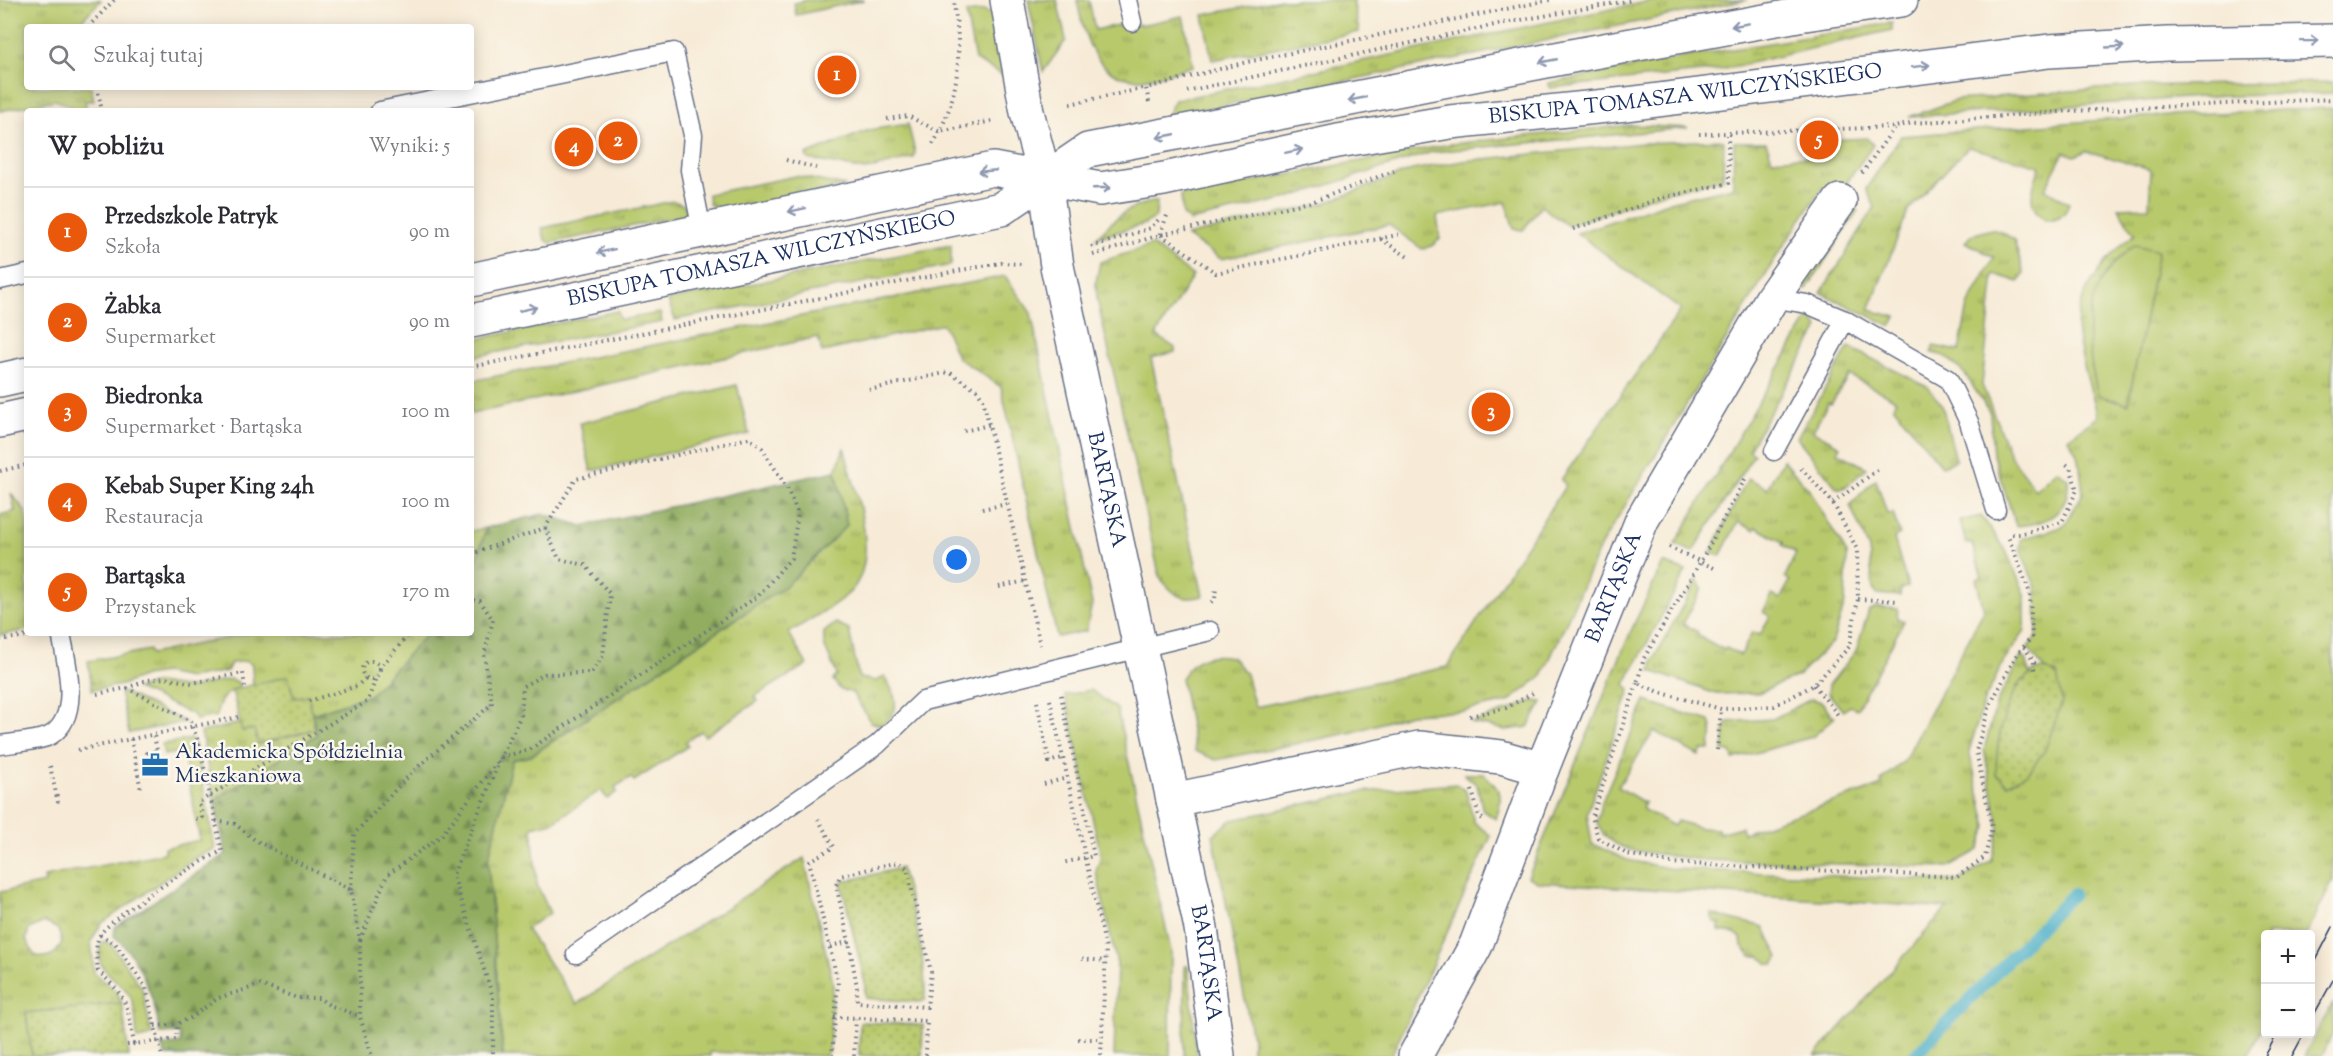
<!DOCTYPE html>
<html lang="pl">
<head>
<meta charset="utf-8">
<style>
  body { margin:0; font-family:"Sorts Mill Goudy",serif; background:#f2f2f3; color:#2b2b33 }
  .controls { position:absolute; right:18px; bottom:18px; display:grid; overflow:hidden; border-radius:6px; box-shadow:0 3px 15px #0003 }
  .controls button { width:54px; height:54px; display:grid; place-items:center; padding:0; border:0; border-bottom:2px solid #e1e1e2; background:#fff; color:#2b2b33; font:30px sans-serif }
  .you { position:absolute; left:957px; top:560px; width:21px; height:21px; margin:-15px; border:4px solid #fff; border-radius:50%; background:#1a73e8; box-shadow:0 0 0 9px #1a73e833 }
  .badge { display:grid; place-items:center; width:39px; height:39px; border-radius:50%; background:#ea580c; color:#fff; font-size:20px; font-weight:700 }
  .pin { position:absolute; translate:-50% -50%; border:3px solid #fff; box-shadow:0 2px 6px #0006 }
  .list { margin:0; padding:0; list-style:none }
  h2 { display:flex; justify-content:space-between; align-items:center; height:78px; margin:0; padding:0 24px; font-size:26px }
  h2 small { font-size:20px; font-weight:400; color:#7c7c81 }
  .list li { display:grid; grid-template-columns:39px 1fr auto; gap:18px; align-items:center; box-sizing:border-box; height:90px; padding:0 24px; border-top:2px solid #e1e1e2 }
  .list b { display:block; font-size:22px; white-space:nowrap }
  .list p { margin:0; font-size:20px; white-space:nowrap; color:#7c7c81 }
  .list em { font-size:20px; font-style:normal; color:#7c7c81 }
  .icon { flex:none; width:33px; height:33px; fill:none; stroke:currentColor; stroke-width:2; stroke-linecap:round; stroke-linejoin:round }
  .map { position:relative; flex:none; width:2333px; height:1056px; overflow:hidden }
  .search { position:absolute; background:#fff; box-shadow:0 3px 15px #0003; left:24px; top:24px; width:450px; height:66px; display:flex; align-items:center; gap:15px; box-sizing:border-box; padding:0 21px; border-radius:6px; color:#7c7c81; font-size:22px }
  .panel { position:absolute; background:#fff; box-shadow:0 3px 15px #0003; left:24px; top:108px; width:450px; height:528px; border-radius:6px }
  .map>svg:first-child { display:block }
  .grass { fill:url(#grass-tufts); stroke:#6a7c65; stroke-width:1.5; fill-rule:evenodd }
  .forest { fill:url(#forest-firs); stroke:#566e5f; stroke-width:1.5 }
  .park { fill:url(#park-dots); stroke:#6a7c65; stroke-width:1.5 }
  .pitch { fill:#b8c96c; stroke:#6a7c65; stroke-width:1.5 }
  .lines { fill:none; stroke-linecap:round; stroke-linejoin:round }
  .stream { stroke:#46adc6; stroke-width:12 }
  .service-casing { stroke:#687188; stroke-width:21 }
  .minor-casing { stroke:#687188; stroke-width:36 }
  .tertiary-casing { stroke:#687188; stroke-width:36 }
  .path { stroke:#687188; stroke-width:4; stroke-dasharray:1.5 4.5; stroke-linecap:butt }
  .service { stroke:#fff; stroke-width:18 }
  .minor { stroke:#fff; stroke-width:33 }
  .tertiary { stroke:#fff; stroke-width:33 }
  .tram { stroke:#1b2f5e; stroke-width:1.5 }
  .oneway { stroke:#8d97ae }
  .labels { text-anchor:middle; dominant-baseline:central; stroke-width:5; stroke-linejoin:round; paint-order:stroke }
  .street-label { font-size:21px; fill:#1b2f5e; stroke:#fbf7ec }
  .poi-label { font-size:21px; fill:#1b2f5e; stroke:#fbf7ec; text-anchor:start }
</style>
</head>
<body>
<div class="map">
<svg width="2333" height="1056" viewBox="0 0 2333 1056">
  <defs>
    <pattern id="grass-tufts" width="24" height="20" patternUnits="userSpaceOnUse" patternTransform="scale(1.5)"><rect width="24" height="20" fill="#b8c96c"/><path d="M3 7l-1-3M5 7V3M7 7l1-3M15 17l-1-3M17 17v-4M19 17l1-3" fill="none" stroke="#95a45c"/></pattern>
    <pattern id="forest-firs" width="22" height="20" patternUnits="userSpaceOnUse" patternTransform="scale(1.5)"><rect width="22" height="20" fill="#92ad60"/><path d="M5 1l3.5 6h-7zM16 11l3.5 6h-7z" fill="#768d52"/></pattern>
    <pattern id="park-dots" width="8" height="8" patternUnits="userSpaceOnUse" patternTransform="scale(1.5)"><rect width="8" height="8" fill="#b8c96c"/><path d="M2 2h.1M6 6h.1" fill="none" stroke="#95a45c" stroke-width="1.8" stroke-linecap="round"/></pattern>
  </defs>
  <rect width="100%" height="100%" fill="#fbf7ec"/>
  <filter id="ink" filterUnits="userSpaceOnUse"><feTurbulence type="fractalNoise" baseFrequency=".0167" numOctaves="2"/><feDisplacementMap in="SourceGraphic" scale="12" xChannelSelector="R" yChannelSelector="G"/><feConvolveMatrix kernelMatrix="1 2 1 2 8 2 1 2 1" color-interpolation-filters="sRGB"/></filter>
  <filter id="wash" filterUnits="userSpaceOnUse"><feTurbulence type="fractalNoise" baseFrequency=".008" numOctaves="4" result="noise"/><feDisplacementMap in="SourceGraphic" scale="24" xChannelSelector="R" yChannelSelector="G"/><feGaussianBlur stdDeviation="1.35" result="paint"/><feColorMatrix in="noise" values="0 0 0 0 0 0 0 0 0 0 0 0 0 0 0 0 0 1.4 0 .05"/><feComposite in="paint" operator="in"/></filter>
  <g filter="url(#wash)">
    <rect width="100%" height="100%" fill="#f7ebd7"/>
    <g class="grass">
      <path d="M0 0H101L79 23V27H27V87H91L94 101H85L87 111H72L71 106 55 100 0 111Z"/>
      <path d="M808 0H864L796 15 794 3Z"/>
      <path d="M1028 0H1057L1066 40 1043 72Z"/>
      <path d="M1077 0H1089L1095 30 1132 22 1141 25 1183 16 1193 66C1177 70 1156 79 1139 79 1094 79 1084 36 1077 0Z"/>
      <path d="M1281 0H1353L1359 32 1212 60 1203 15Z"/>
      <path d="M1747 0 1166 117 1175 100 1650 1Z"/>
      <path d="M985 11 997 18 1006 77 975 60 966 13Z"/>
      <path d="M1892 23V30L1720 70 1550 88 1549 83 1684 57Z"/>
      <path d="M2333 82V93L2200 97 1909 117 1957 100 2134 86Z"/>
      <path d="M2333 108V880L2307 934H2266L2265 1020 2248 1056H1815L1947 908 1537 882 1528 877 1630 633 1663 563 1686 571 1625 684 1630 690 1587 814 1592 844 1627 860 1673 869 1959 881 1992 860 1999 828 1984 750 1997 702 2021 657 2026 659 2030 674 2016 687 2057 675 2044 669 2028 647 2037 636 2036 588 2020 549 2021 539 2059 528 2066 523 2083 493 2079 458 2068 438 2098 417C2091 390 2081 362 2078 335 2072 297 2107 255 2135 234L2118 208 2149 207 2151 169 2086 151 2075 156 2064 152 2045 189 2069 203C2065 217 2058 219 2045 220 2024 204 2033 188 2040 166L1968 147 1908 211 1869 310 1896 317 1891 326 1821 293 1875 207 1866 189 1901 136 2168 115Z"/>
      <path d="M908 124 915 152 914 158 865 170 808 159 806 155 869 130Z"/>
      <path d="M1631 125 1688 128 1432 152 1288 198 1190 221 1183 216 1181 195 1451 144Z"/>
      <path d="M1867 138 1873 145 1837 196 1822 188 1778 254 1601 545 1542 676 1508 702 1464 711 1410 714 1353 732 1216 760 1195 751 1181 678C1194 658 1208 652 1232 657L1246 674 1255 707 1447 667 1566 485 1561 480 1681 310 1577 233 1665 203 1733 187 1734 142H1766L1772 159 1812 156 1829 140Z"/>
      <path d="M1724 140 1723 179 1662 193 1568 226 1541 206 1523 230 1514 229 1506 202 1437 216 1440 238 1434 245 1422 249 1389 225 1221 259 1186 236 1322 204 1412 170 1463 161 1643 143Z"/>
      <path d="M796 176 846 186 723 212 709 204 708 194Z"/>
      <path d="M673 201 685 205 687 215 550 243 545 239 542 228Z"/>
      <path d="M1157 201 1156 216 1145 224 1096 238C1117 216 1126 207 1157 201Z"/>
      <path d="M1854 207 1858 210 1806 290 1800 285Z"/>
      <path d="M1991 229 2002 232 2014 240 2024 274 2019 282 1994 274 1982 385 2011 457 2035 490 2057 470 2068 479C2070 514 2046 524 2016 526L1993 455 1990 413 1965 374 1945 356 1932 353 1933 346 1959 351 1968 306 1994 257 1965 242 1972 235Z"/>
      <path d="M951 245V265L675 320 668 300Z"/>
      <path d="M1152 245 1193 276 1156 335 1175 348V352L1151 358 1203 596C1180 602 1175 595 1160 578L1097 299 1096 282 1100 262Z"/>
      <path d="M1005 276 1031 313 1092 604 1086 631 1057 637 1001 387 957 357 943 324 822 352 818 337 471 414V381Z"/>
      <path d="M618 311 620 320 660 313 662 322 471 357V340Z"/>
      <path d="M1809 317 1819 328 1749 449 1754 454 1693 552 1675 544Z"/>
      <path d="M1849 347 1928 387 1942 405 1956 460 1942 466 1893 406 1896 400 1849 375 1831 404 1828 403 1813 431 1840 446 1837 452 1867 468 1844 488H1837L1797 438Z"/>
      <path d="M844 448C854 488 882 557 851 591 839 604 805 622 789 633L807 665 755 696 758 701 705 736 701 731 685 742 688 746 634 781 631 777 615 787 617 792 607 799 601 790 553 822 532 827 537 885 550 913 526 929 577 1004 804 858 833 983 829 1052 825 1056 710 1052V1056H503L488 861 512 760 531 756 787 585 847 525 836 471Z"/>
      <path d="M1783 460 1810 491 1847 554 1845 603 1833 641 1798 676 1758 693 1716 694 1651 671 1653 660 1697 580 1702 589 1683 624 1698 632 1697 635 1724 650 1726 648 1741 655 1752 632 1760 635 1770 616 1763 612 1772 595 1780 599 1790 581 1785 577 1796 553 1782 545 1783 542 1756 527 1754 530 1738 522 1720 556 1711 552 1748 478 1767 488Z"/>
      <path d="M1876 479 1887 514 1893 513 1900 535 1894 538 1908 587 1901 589 1900 596 1877 594 1873 589 1869 549 1850 505Z"/>
      <path d="M11 493 25 511 27 524V630L0 635V515L15 511Z"/>
      <path d="M1981 516 2005 549 2025 594V631L2004 661 1984 701 1969 751 1987 827 1979 850 1948 867 1702 860 1630 850 1616 844 1603 834 1597 823 1601 804 1645 701 1710 721 1712 727 1710 750H1702L1699 756 1654 731 1618 787 1645 803 1642 809 1674 826 1677 821 1700 828 1718 829 1719 833 1741 827 1743 833 1882 785 1881 781 1904 761 1984 610 1976 579 1982 577 1972 543 1966 544 1960 521Z"/>
      <path d="M486 528 471 579V531Z"/>
      <path d="M1876 607 1898 609 1897 618 1904 621 1857 709 1850 706 1843 711 1828 693 1829 685 1856 651 1869 610Z"/>
      <path d="M836 623 849 630 859 678 877 681 884 676C896 694 903 712 881 725L871 722 852 692 841 690 833 680 837 675 824 645V632Z"/>
      <path d="M250 633H428L370 695 312 714 308 695 294 698 288 677 253 685 252 665 246 661 231 663 227 671 190 678 164 673 144 676 122 685 92 690 88 661 149 650 151 654Z"/>
      <path d="M230 679 238 682 240 688C226 691 217 702 217 716L196 720 194 715 137 689 157 683 190 688Z"/>
      <path d="M1091 690 1117 709 1171 951 1170 1056H1114L1117 964 1096 871 1101 856 1065 695Z"/>
      <path d="M123 692 185 722 129 733 120 693Z"/>
      <path d="M1811 699 1822 702 1834 718 1812 737 1733 759 1731 752 1723 751 1725 730 1728 722 1773 719Z"/>
      <path d="M1533 701 1542 702 1528 727 1506 730 1472 723Z"/>
      <path d="M241 723 243 731 255 729 258 744 315 729 317 735 214 800 201 732Z"/>
      <path d="M191 739 195 744 215 849 198 856 101 924 91 941 94 973 117 992 122 1003 26 1013 32 1056H0V892L45 883 44 877 164 853V848L200 840 183 752 164 755 162 744ZM44 922 58 929 62 942C57 955 47 960 34 955L26 939 29 929Z"/>
      <path d="M1464 774H1484C1502 791 1504 795 1496 819L1483 811 1477 785Z"/>
      <path d="M1456 784 1466 791 1474 822 1491 836 1391 1056H1252V1037L1213 835 1232 820 1359 792Z"/>
      <path d="M1711 914 1764 927 1779 957 1774 964H1768L1760 956H1751L1742 946 1741 938 1735 933 1719 931V923L1714 922Z"/>
      <path d="M103 941 111 944 142 988 152 1036 137 1039C136 1027 136 1011 132 1000 124 978 87 972 103 941Z"/>
      <path d="M1185 966H1188L1197 1056H1184Z"/>
      <path d="M2333 1003V1033L2322 1056H2304Z"/>
    </g>
    <path class="forest" d="M836 471 847 525 787 585 530 756 512 760 488 861 503 1056H166L161 1046 181 1043 179 1033 160 1034C155 1000 141 959 114 936L115 927 226 854 214 800 317 735 312 714 370 695 428 633H471V579L486 528 543 514 582 526Z"/>
    <g class="park">
      <path d="M2044 669 2057 674 2062 702 2045 750 2028 773 2008 784 1996 774C1996 743 2006 674 2044 669Z"/>
      <path d="M288 676 294 698 308 695 315 729 258 744 254 729 242 731 232 690Z"/>
      <path d="M901 868C913 912 926 954 925 1000L920 1002 865 998V983L841 882Z"/>
      <path d="M122 1003 129 1056H32L26 1013Z"/>
      <path d="M860 1022 923 1025 922 1056H859Z"/>
    </g>
    <g class="pitch">
      <path d="M2135 245 2158 251 2128 404 2098 395C2083 337 2080 285 2135 245Z"/>
      <path d="M737 385 749 434 591 471 580 423Z"/>
    </g>
    <g class="lines">
      <path class="stream" d="M1914 1056 2073 894"/>
    </g>
  </g>
  <g filter="url(#ink)">
    <g class="lines">
      <defs>
        <g id="service">
          <path d="M1127 0 1132 22"/>
          <path d="M380 111 674 52 693 135 690 170 702 231"/>
          <path d="M0 280 27 274"/>
          <path d="M1772 298 1807 304 1845 320 1948 379 1969 422 1996 510"/>
          <path d="M1774 451 1845 320"/>
          <path d="M0 745C12 743 41 741 51 735 82 715 66 662 61 633"/>
          <path d="M576 954 877 745 923 701 1210 631"/>
        </g>
        <g id="minor">
          <path d="M1007 0 1027 112 1045 180"/>
          <path d="M1173 800 1419 748 1501 757 1542 769"/>
          <path id="s1" d="M1415 1056 1476 945 1542 769 1642 520 1772 298 1840 201"/>
        </g>
        <g id="tertiary">
          <path id="s2" d="M1045 180 1057 266 1201 928 1218 1056"/>
          <path id="s3" d="M471 280 993 169 1100 189 1164 179 1338 141 1450 122 1626 104 2049 51 2167 44 2333 41"/>
          <path id="s4" d="M471 321 1001 209 1088 150 1582 54 1798 15 1901 0"/>
          <path d="M0 380 27 374"/>
          <path d="M0 421 27 415"/>
        </g>
      </defs>
      <use href="#service" class="service-casing"/>
      <use href="#minor" class="minor-casing"/>
      <use href="#tertiary" class="tertiary-casing"/>
      <g class="path">
        <path d="M88 27 114 0"/>
        <path d="M97 87 102 111"/>
        <path d="M1187 91 1504 23 1633 0"/>
        <path d="M1149 102 1146 88 1247 62 1550 0"/>
        <path d="M1070 104 1146 88"/>
        <path d="M887 119 908 116 940 132 992 121"/>
        <path d="M1699 134 1895 127 1913 123 2072 111 2333 99"/>
        <path d="M933 144C960 98 963 51 953 0"/>
        <path d="M786 160 816 168"/>
        <path d="M1862 173 1894 128"/>
        <path d="M1573 229 1661 198 1729 183 1728 135"/>
        <path d="M1160 234 1168 213"/>
        <path d="M1161 235 1216 273 1402 234"/>
        <path d="M1381 239 1408 257"/>
        <path d="M1091 247 1151 228 1160 218"/>
        <path d="M1093 255 1160 235 1314 201 1394 171"/>
        <path d="M471 367 967 269 1001 263 1022 264"/>
        <path d="M869 390 949 372 977 390 983 399 1040 645"/>
        <path d="M964 431 989 425"/>
        <path d="M0 471 27 465"/>
        <path d="M1745 479 1701 561 1644 658 1637 683 1662 693 1721 709 1774 706 1814 685 1849 647 1858 599 1857 549 1833 503 1798 465"/>
        <path d="M1833 503 1880 468"/>
        <path d="M982 509 1007 504"/>
        <path d="M2012 534H2020L2062 522 2077 490 2070 467 2066 464"/>
        <path d="M1669 547 1714 568"/>
        <path d="M471 554 545 528 576 479 749 438 762 448 787 488 798 514 791 558 758 596 529 750 501 757 453 875 493 997V1056"/>
        <path d="M999 587 1025 581"/>
        <path d="M1858 599 1899 601"/>
        <path d="M1211 602 1215 599 1216 587"/>
        <path d="M0 640 34 635"/>
        <path d="M2024 647 2034 662V671"/>
        <circle cx="371" cy="670" r="9"/>
        <path d="M379 669 410 633"/>
        <path d="M1637 683 1592 817 1598 838 1627 854 1669 863 1957 877 1985 857 1992 827 1976 751 1990 705 2017 654 2032 637 2030 593 2008 536"/>
        <path d="M1814 685 1838 715"/>
        <path d="M127 688 191 721 199 744 222 851C199 861 112 916 100 935 94 946 97 959 98 971 129 999 127 1004 134 1044L176 1039 177 1024"/>
        <path d="M97 694 127 688 147 680 165 678 192 683 243 673 245 687"/>
        <path d="M1061 695 1094 856 1062 863"/>
        <path d="M1050 700 1106 949 1101 1056"/>
        <path d="M309 701 357 686 366 678"/>
        <path d="M1037 702 1049 762 1062 758"/>
        <path d="M1470 716 1506 708 1533 693"/>
        <path d="M131 739 141 790"/>
        <path d="M78 750 239 717"/>
        <path d="M1717 750 1721 709"/>
        <path d="M148 759 147 753 157 751 154 735"/>
        <path d="M50 766 59 807"/>
        <path d="M1044 784 1067 778"/>
        <path d="M1472 790 1479 816 1485 821"/>
        <path d="M196 819 202 818 199 802 368 701 376 677"/>
        <path d="M818 819 834 847 809 861 838 982 832 1056"/>
        <path d="M216 821 235 824 255 840 351 890 360 940V1017L372 1056"/>
        <path d="M351 890 354 834 414 770 492 704 484 655 493 620 480 601 471 599"/>
        <path d="M100 935 115 943 146 988 162 1056"/>
        <path d="M360 940 387 875 442 835 501 757 521 715 523 686 545 674 591 673 603 656 610 594 585 565 559 559 545 528"/>
        <path d="M830 946 849 942 836 885 840 876 898 862 907 868 931 972 927 1007 857 1002V987L849 942"/>
        <path d="M1082 959 1106 961"/>
        <path d="M834 1017 927 1021 926 1056"/>
        <path d="M155 1026 177 1024 192 1017 218 998 260 985 297 998H319L329 1005 360 1016"/>
        <path d="M1078 1039H1101"/>
        <path d="M127 1045 134 1044"/>
        <path d="M854 1056 856 1017"/>
      </g>
      <use href="#service" class="service"/>
      <use href="#minor" class="minor"/>
      <use href="#tertiary" class="tertiary"/>
      <g class="tram">
        <path d="M2310 971 2333 927"/>
        <path d="M2310 1022 2333 980"/>
        <path d="M2265 1056 2277 1034"/>
        <path d="M2292 1056 2304 1034"/>
      </g>
    </g>
    <defs><path id="oneway-shaft" d="M-6 0H5M1.5-3L5.5 0L1.5 3" fill="none" stroke-width="1.6" stroke-linecap="round" stroke-linejoin="round" transform="scale(1.5)"/></defs>
    <g class="oneway">
      <use href="#oneway-shaft" transform="translate(1740 25) rotate(170)"/>
      <use href="#oneway-shaft" transform="translate(2310 41) rotate(-1)"/>
      <use href="#oneway-shaft" transform="translate(2115 47) rotate(-3)"/>
      <use href="#oneway-shaft" transform="translate(1548 61) rotate(169)"/>
      <use href="#oneway-shaft" transform="translate(1921 66) rotate(-7)"/>
      <use href="#oneway-shaft" transform="translate(1357 99) rotate(169)"/>
      <use href="#oneway-shaft" transform="translate(1166 136) rotate(169)"/>
      <use href="#oneway-shaft" transform="translate(1294 151) rotate(-12)"/>
      <use href="#oneway-shaft" transform="translate(987 171) rotate(175)"/>
      <use href="#oneway-shaft" transform="translate(1102 188) rotate(-2)"/>
      <use href="#oneway-shaft" transform="translate(797 210) rotate(168)"/>
      <use href="#oneway-shaft" transform="translate(606 251) rotate(168)"/>
      <use href="#oneway-shaft" transform="translate(528 309) rotate(-12)"/>
    </g>
  </g>
  <defs>
    <symbol id="office-bare" viewBox="-9 -9 18 18"><path d="M-6-3h4V-5.5h4V-3h4V5H-6ZM-1-4.5V-3h2v-1.5ZM-6 0V1H6V0Z" fill="#1f6fb2" stroke="#fbf7ec" stroke-width="2.5" paint-order="stroke"/></symbol>
  </defs>
  <g fill-rule="evenodd">
    <use href="#office-bare" x="136" y="746" width="38" height="38"/>
  </g>
  <g class="labels">
    <g class="street-label">
      <text stroke="none"><textPath href="#s3" startOffset="1236">BISKUPA TOMASZA WILCZYŃSKIEGO</textPath></text>
      <text stroke="none"><textPath href="#s4" startOffset="297">BISKUPA TOMASZA WILCZYŃSKIEGO</textPath></text>
      <text stroke="none"><textPath href="#s2" startOffset="316">BARTĄSKA</textPath></text>
      <text stroke="none"><textPath href="#s1" startOffset="510">BARTĄSKA</textPath></text>
      <text stroke="none"><textPath href="#s2" startOffset="800">BARTĄSKA</textPath></text>
    </g>
    <g class="poi-label">
      <text x="175" y="753">Akademicka Spółdzielnia<tspan x="175" dy="24">Mieszkaniowa</tspan></text>
    </g>
  </g>
</svg>
<div class="controls">
<button>+</button>
<button>−</button>
</div>
<div class="you"></div>
<div class="pin badge" style="left:837px;top:75px">1</div>
<div class="pin badge" style="left:618px;top:141px">2</div>
<div class="pin badge" style="left:1491px;top:412px">3</div>
<div class="pin badge" style="left:574px;top:147px">4</div>
<div class="pin badge" style="left:1819px;top:140px">5</div>
<div class="search"><svg class="icon" aria-label="search" viewBox="0 0 24 24"><circle cx="10" cy="10" r="6"/><path d="M15 15l6 6"/></svg>Szukaj tutaj</div>
<section class="panel">
<h2>W pobliżu<small>Wyniki: 5</small></h2>
<ul class="list">
<li><span class="badge">1</span><div><b>Przedszkole Patryk</b><p>Szkoła</p></div><em>90 m</em></li>
<li><span class="badge">2</span><div><b>Żabka</b><p>Supermarket</p></div><em>90 m</em></li>
<li><span class="badge">3</span><div><b>Biedronka</b><p>Supermarket · Bartąska</p></div><em>100 m</em></li>
<li><span class="badge">4</span><div><b>Kebab Super King 24h</b><p>Restauracja</p></div><em>100 m</em></li>
<li><span class="badge">5</span><div><b>Bartąska</b><p>Przystanek</p></div><em>170 m</em></li>
</ul>
</section>
</div>
</body>
</html>
